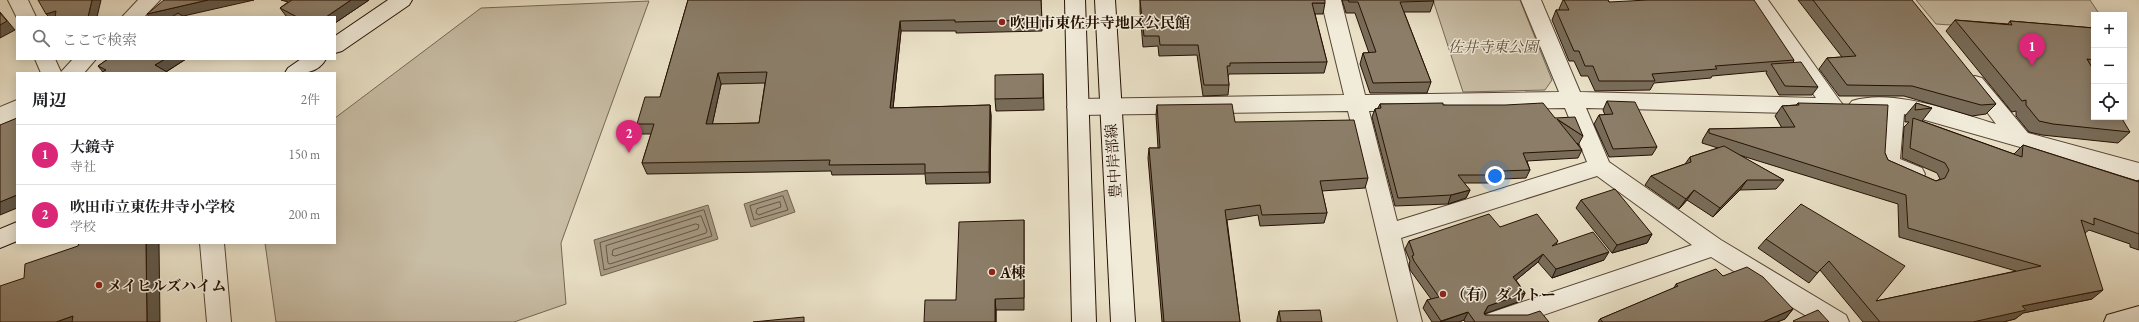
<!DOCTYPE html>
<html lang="ja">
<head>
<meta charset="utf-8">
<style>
  body { margin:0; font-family:"EB Garamond","Noto Serif JP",serif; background:#f2f2f2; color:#202124 }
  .controls { position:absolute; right:12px; top:12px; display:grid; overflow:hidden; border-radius:0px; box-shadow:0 2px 10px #0003 }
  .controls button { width:36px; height:36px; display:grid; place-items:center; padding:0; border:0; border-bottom:1px solid #e0e0e0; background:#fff; color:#202124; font:20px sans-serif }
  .you { position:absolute; left:1495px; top:176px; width:14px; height:14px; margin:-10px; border:3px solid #fff; border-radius:50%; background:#1a73e8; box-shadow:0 0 0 6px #1a73e833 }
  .badge { display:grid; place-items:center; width:26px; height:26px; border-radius:50%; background:#db2777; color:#fff; font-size:13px; font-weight:700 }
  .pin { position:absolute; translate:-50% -33px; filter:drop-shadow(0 1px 2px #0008) }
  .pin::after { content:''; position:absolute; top:21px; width:14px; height:12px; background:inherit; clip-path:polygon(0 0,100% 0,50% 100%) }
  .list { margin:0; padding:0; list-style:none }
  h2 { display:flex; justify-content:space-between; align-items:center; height:52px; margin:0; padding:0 16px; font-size:17px }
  h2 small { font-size:13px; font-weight:400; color:#757577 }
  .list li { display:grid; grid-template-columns:26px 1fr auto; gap:12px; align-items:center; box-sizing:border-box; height:60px; padding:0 16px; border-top:1px solid #e0e0e0 }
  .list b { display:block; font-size:15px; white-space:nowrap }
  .list p { margin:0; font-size:13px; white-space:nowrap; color:#757577 }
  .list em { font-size:13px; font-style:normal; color:#757577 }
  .icon { flex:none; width:22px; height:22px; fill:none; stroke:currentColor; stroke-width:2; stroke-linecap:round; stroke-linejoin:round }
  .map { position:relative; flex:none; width:2139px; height:322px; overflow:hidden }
  .search { position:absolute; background:#fff; box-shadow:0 2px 10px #0003; left:16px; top:16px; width:320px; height:44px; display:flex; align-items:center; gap:10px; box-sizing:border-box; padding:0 14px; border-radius:0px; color:#757577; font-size:15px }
  .panel { position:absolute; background:#fff; box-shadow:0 2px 10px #0003; left:16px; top:72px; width:320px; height:172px; border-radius:0px }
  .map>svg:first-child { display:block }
  .green { fill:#c8bda5; stroke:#766754 }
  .water { fill:#a69a84; stroke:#726350 }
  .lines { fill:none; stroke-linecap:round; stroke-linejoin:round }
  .shore { stroke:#665644; stroke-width:1 }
  .street-casing { stroke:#564534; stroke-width:2 }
  .secondary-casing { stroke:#251103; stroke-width:2 }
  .street { fill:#f1ebda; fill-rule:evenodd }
  .secondary { fill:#f1ebda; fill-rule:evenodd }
  .wall { fill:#786c59; stroke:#251103; fill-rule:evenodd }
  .shaded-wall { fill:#615849; stroke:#251103 }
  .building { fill:#8b7d68; stroke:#251103; fill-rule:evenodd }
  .poi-dot { fill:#8f2418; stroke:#f1ebda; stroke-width:1.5 }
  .labels { text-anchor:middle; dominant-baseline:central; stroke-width:3; stroke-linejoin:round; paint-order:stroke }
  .poi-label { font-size:15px; font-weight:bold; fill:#251103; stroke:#f1ebda; text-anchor:start }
  .park-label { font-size:15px; font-style:italic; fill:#5e4d3c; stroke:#f1ebda }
  .street-label { font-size:15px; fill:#251103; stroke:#f1ebda }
</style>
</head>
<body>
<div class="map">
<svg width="2139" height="322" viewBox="0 0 2139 322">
  <rect width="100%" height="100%" fill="#e9e0c6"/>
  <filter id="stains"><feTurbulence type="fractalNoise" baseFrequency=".005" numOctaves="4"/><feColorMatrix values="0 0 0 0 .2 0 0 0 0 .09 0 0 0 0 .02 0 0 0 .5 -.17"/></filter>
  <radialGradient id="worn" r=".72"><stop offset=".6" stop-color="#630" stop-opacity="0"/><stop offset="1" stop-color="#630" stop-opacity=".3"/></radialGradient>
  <g class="green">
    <path d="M1433 0H1520L1552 80 1545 90 1463 92Z"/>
    <path d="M1916 0H2090L2100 15H2094V35L1936 24Z"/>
    <path d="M649 1 561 243 566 304 514 322H276L265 243H335V118L481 8Z"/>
    <path d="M731 40 819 83 704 161Z"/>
  </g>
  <g class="water">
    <path d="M787 190 795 212 751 227 744 204Z"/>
    <path d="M708 205 718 239 601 276 594 240Z"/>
  </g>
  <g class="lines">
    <g class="shore">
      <path d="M783 196 788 210 754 220 750 206Z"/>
      <path d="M780 202 781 207 759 215 756 213 757 209Z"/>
      <path d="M704 210 712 236 604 270 600 243Z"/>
      <path d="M701 216 707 231 706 233 610 264 608 263 606 246Z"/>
      <path d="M696 224 699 225 698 229 615 256 612 255 613 250Z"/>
    </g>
    <defs>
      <g id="street">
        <path d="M8 0H28L36 17 17 18Z"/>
        <path d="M138 0H160L144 17H122Z"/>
        <path d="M1321 0H1341L1365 95 1559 92 1521 0H1541L1580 92 1816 98 1748 0H1768L1840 101 1844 106 1840 111 1827 114 1586 108 1609 162 1721 240 1846 315 1849 322H1816L1711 257 1523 322H1481L1484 315 1692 245 1597 176 1401 238 1422 322H1398L1348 111 1078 115 1071 113 1067 107 1071 101 1078 99 1344 95ZM1565 108 1587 162 1397 221 1369 111Z"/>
        <path d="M1604 0H1636L1633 5 1613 8 1606 6Z"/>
        <path d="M35 59H55L61 72 73 59H96L84 73H41Z"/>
        <path d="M1975 76 1982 78 2028 133 2139 163V181L1904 114 1900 159 1922 168 1925 174 1922 180 1914 183 1881 169 1878 163 1882 114H1859L1852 111 1848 106 1852 101C1893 88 1955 112 1996 124L1965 83 1968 78Z"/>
        <path d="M17 100V118L0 125V107Z"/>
        <path d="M200 243H224L231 322H207Z"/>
      </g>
      <g id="secondary">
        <path d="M388 0H412L409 5 342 51 335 53V36Z"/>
        <path d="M1065 0H1085L1096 322H1072Z"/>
        <path d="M1095 0H1115L1135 322H1111Z"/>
        <path d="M301 59H326C317 75 301 73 285 73L288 68Z"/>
        <path d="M17 222V241L0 248V229Z"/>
        <path d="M2139 306V322H2104L2107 315Z"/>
      </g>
    </defs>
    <use href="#street" class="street-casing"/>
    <use href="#secondary" class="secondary-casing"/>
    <use href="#street" class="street"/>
    <use href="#secondary" class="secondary"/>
  </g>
  <g class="wall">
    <path d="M281 0H369L335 23V17H288L286 16 280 8 288 2Z"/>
    <path d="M688 0H1041L1042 31 956 33V31H901L893 108 990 105 991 116 990 183 926 184 925 174 832 175 831 171 647 174 642 163 651 134H641L637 124 660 97ZM765 83 759 123 712 124 721 84Z"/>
    <path d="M1140 0 1325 3 1323 14H1315L1327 62 1324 73 1229 74 1228 77 1229 85 1228 95 1203 96 1197 55 1159 56 1158 46 1143 47 1140 11Z"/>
    <path d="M1342 0H1433L1434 1 1430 12H1404L1431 82 1427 93H1370L1360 64 1363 53H1369L1355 13H1346Z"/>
    <path d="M1563 0H1608L1609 2 1794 60 1793 63 1818 87 1812 95H1779L1766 73 1767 71 1712 76 1711 78 1654 83 1650 90 1595 91 1588 76H1581L1574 61H1569L1552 20 1556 10H1560L1559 9Z"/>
    <path d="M1798 0H1907L1996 104 1986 114 1972 116 1904 96H1839L1819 69 1827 58 1842 57Z"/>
    <path d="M1955 20 2008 24 2010 21 2094 28V117L2130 132 2118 143 2042 135 2029 132 2016 116V111L2012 112 1946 31Z"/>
    <path d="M108 59H186L166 72 168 73H100L103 72 98 66Z"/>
    <path d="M1043 74 1044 110 996 111 995 99Z"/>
    <path d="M1607 101 1657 147 1652 155 1609 157 1594 124 1599 115H1605L1603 110Z"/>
    <path d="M1798 103 1885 153 1888 160 1936 181 1940 179 1937 173 1902 158 1904 127 1909 122H1905V116L1916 103 1932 108 1922 121 2014 154 2023 145 2137 181 2139 180V250L2130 247V244L2089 230 2085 233 2092 299 2023 313 2015 319 2003 322H1863L1820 270 1809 283 1758 248 1766 239 1801 204 1876 301 2016 271 1899 237 1898 204 1739 155 1784 180 1776 189 1740 190 1713 217 1687 200 1679 209 1645 185 1651 176 1685 164 1690 157 1718 148 1702 143 1703 139 1709 129 1782 128 1775 116 1782 106 1796 105Z"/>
    <path d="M1380 104 1443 105 1555 118 1583 136 1578 145 1577 143 1582 150 1578 158 1527 161 1530 170 1526 178 1503 179 1501 183H1464L1470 190 1466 198 1448 204 1395 206 1372 117 1375 109 1378 108Z"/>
    <path d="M1157 105 1235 122 1368 178 1365 188 1322 191 1327 213 1324 223 1260 226 1258 215 1227 220 1240 322H1162L1148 158 1149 148H1158L1156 115Z"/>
    <path d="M1581 200 1652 234 1647 243 1612 253 1576 208Z"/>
    <path d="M1024 220V310H996V322H924L956 300Z"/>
    <path d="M1500 227 1558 241 1556 244 1604 260 1552 278 1538 262 1516 280 1525 293 1521 301 1484 313 1485 315 1549 322H1465L1464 320 1459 322H1432L1423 308 1427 300 1431 299 1410 270 1409 264 1410 261 1405 249 1409 241Z"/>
    <path d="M1723 276 1793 309 1785 319 1777 322H1598L1600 319 1674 288 1676 284Z"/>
    <path d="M1279 311 1322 322H1277V320Z"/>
  </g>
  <g class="shaded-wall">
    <path d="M92 0H101L97 17H88Z"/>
    <path d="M208 0H254L179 17H149L147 14Z"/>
    <path d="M351 0H369L335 23V17H326Z"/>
    <path d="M56 11 62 17H49L46 14Z"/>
    <path d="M0 12 15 30 0 38Z"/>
    <path d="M900 21 901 31 892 118 890 108Z"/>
    <path d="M165 59H186L164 73 155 65Z"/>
    <path d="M718 73 721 84 710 135 706 124Z"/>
    <path d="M990 105 991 116 990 183 989 172Z"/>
    <path d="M1747 180 1740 190 1713 217 1720 208Z"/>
    <path d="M1470 190 1466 198 1448 204 1451 195Z"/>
    <path d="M1694 190 1687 200 1679 209 1686 199Z"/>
    <path d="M17 195V208L0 215V202Z"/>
    <path d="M1652 234 1647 243 1612 253 1617 245Z"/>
    <path d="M146 243H159L160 322H147Z"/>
    <path d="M1609 252 1604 260 1552 278 1556 269Z"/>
    <path d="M1543 254 1538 262 1509 286 1513 277Z"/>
    <path d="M2103 290 2092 299 2023 313 2015 319 2003 322H1973L2022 306Z"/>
    <path d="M1525 293 1521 301 1484 314 1488 306Z"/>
    <path d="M995 299 996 310V322H995Z"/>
    <path d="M1793 309 1785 319 1777 322H1763Z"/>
    <path d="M1468 312 1464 320 1459 322H1440Z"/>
    <path d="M73 316 80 322H56Z"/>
  </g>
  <g class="building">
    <path d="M38 0H92L88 17H55L56 11 46 14Z"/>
    <path d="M164 0H208L147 14Z"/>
    <path d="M292 0H351L326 17H297L280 8Z"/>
    <path d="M688 0H1041L1042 20 955 22V20L900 21 890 108 990 105 989 172 925 173V164L829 165 830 160 642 163 654 124H637L645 97H660ZM767 72 759 123 706 124 718 73Z"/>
    <path d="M1140 0H1325V3H1312L1327 62 1230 63V66H1227L1229 85H1204L1198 45H1160L1159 36H1144Z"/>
    <path d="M1348 0H1433L1434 1 1400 2 1431 82 1373 83 1363 53 1376 52 1358 2H1349Z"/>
    <path d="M1564 0H1608L1609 2 1648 0H1754L1794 60 1715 66 1717 69 1652 74 1655 81H1599L1593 66H1585L1579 51H1574L1556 10H1569Z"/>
    <path d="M1813 0H1912L1996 104 1981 105 1912 86 1847 85 1827 58 1856 56Z"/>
    <path d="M0 13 7 21 0 25Z"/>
    <path d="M178 13 184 17H172Z"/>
    <path d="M1955 20 2012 25 2010 21 2094 28V60L2087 59 2094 71V117H2121L2130 132 2053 124 2039 121 2026 105V100L2022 101Z"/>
    <path d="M108 59H165L155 65 167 72 166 73H100L106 70 98 66Z"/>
    <path d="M1801 62 1818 87 1785 86 1771 64Z"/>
    <path d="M1043 74V98L995 99V75Z"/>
    <path d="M1607 101 1635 102 1657 147 1613 149 1599 115 1613 114Z"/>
    <path d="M1443 103V105H1505L1543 103 1555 118 1575 117 1583 136 1557 119 1582 150 1523 153 1530 170 1501 171 1505 175H1458L1470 190 1451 195 1398 198 1375 109 1381 108 1380 104Z"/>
    <path d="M1798 103 1888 105 1885 153 1888 160 1936 181 1945 178 1949 170 1945 163 1910 148 1913 118 2022 157 2023 145 2139 182V234L2094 218V225L2081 220 2103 290 2022 306 2026 310 1973 322H1880L1829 261 1817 273 1766 239 1801 204 1905 266 1876 301 2041 266 1908 228 1906 195 1709 133V129L1795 127 1782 106 1799 105Z"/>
    <path d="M1916 103 1932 108 1915 110Z"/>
    <path d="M1232 104 1235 122 1354 120 1368 178 1320 181 1327 213 1262 215 1260 205 1225 210 1240 322H1164L1149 148H1160L1157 105Z"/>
    <path d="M17 118V195L0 202V125Z"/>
    <path d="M1724 146 1784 180H1747L1720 208 1694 190 1686 199 1651 176 1691 162 1690 157Z"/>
    <path d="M1615 189 1652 234 1617 245 1581 200Z"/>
    <path d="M1489 214 1500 227 1537 214 1558 241 1552 246 1593 232 1609 252 1556 269 1543 254 1513 277 1525 293 1488 306 1484 313 1485 315H1528L1540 311 1549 322H1475L1468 312 1441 321 1427 300 1439 297 1414 261 1412 256 1414 255 1409 241Z"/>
    <path d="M1024 220V298L995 299V322H924L925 300H956L959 222Z"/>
    <path d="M79 243H146L147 322H72L73 316 56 322H0V286L24 278 25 264 78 246Z"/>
    <path d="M1747 267 1763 277 1793 309 1763 322H1603L1600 319 1678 286 1676 284 1716 269 1723 276Z"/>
    <path d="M1320 310 1322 322H1281L1279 311Z"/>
    <path d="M1818 310 1829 322H1794L1793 321Z"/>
    <path d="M804 317V322H753Z"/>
  </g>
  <g class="poi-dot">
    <circle cx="1002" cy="22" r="4"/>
    <circle cx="992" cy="272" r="4"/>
    <circle cx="99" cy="285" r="4"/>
    <circle cx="1443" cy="294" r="4"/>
  </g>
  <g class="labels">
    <g class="poi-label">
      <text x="1010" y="22">吹田市東佐井寺地区公民館</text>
      <text x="1000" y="272">A棟</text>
      <text x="107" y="285">メイヒルズハイム</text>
      <text x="1451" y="294">（有）ダイトー</text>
    </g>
    <g class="park-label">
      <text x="1493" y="46">佐井寺東公園</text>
    </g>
    <g class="street-label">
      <text transform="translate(1113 161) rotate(-94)">豊中岸部線</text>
    </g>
  </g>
  <rect width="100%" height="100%" filter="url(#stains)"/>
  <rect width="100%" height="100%" fill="url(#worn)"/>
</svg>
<div class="controls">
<button>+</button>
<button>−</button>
<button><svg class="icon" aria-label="locate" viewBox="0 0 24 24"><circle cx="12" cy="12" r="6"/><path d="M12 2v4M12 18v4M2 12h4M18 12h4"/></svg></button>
</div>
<div class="you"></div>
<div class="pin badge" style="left:2032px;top:66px">1</div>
<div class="pin badge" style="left:629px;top:153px">2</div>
<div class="search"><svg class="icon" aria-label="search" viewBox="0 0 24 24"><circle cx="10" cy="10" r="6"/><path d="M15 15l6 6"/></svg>ここで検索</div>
<section class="panel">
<h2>周辺<small>2件</small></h2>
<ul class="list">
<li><span class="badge">1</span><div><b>大鏡寺</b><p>寺社</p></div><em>150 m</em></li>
<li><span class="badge">2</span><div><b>吹田市立東佐井寺小学校</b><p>学校</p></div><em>200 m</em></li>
</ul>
</section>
</div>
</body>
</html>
